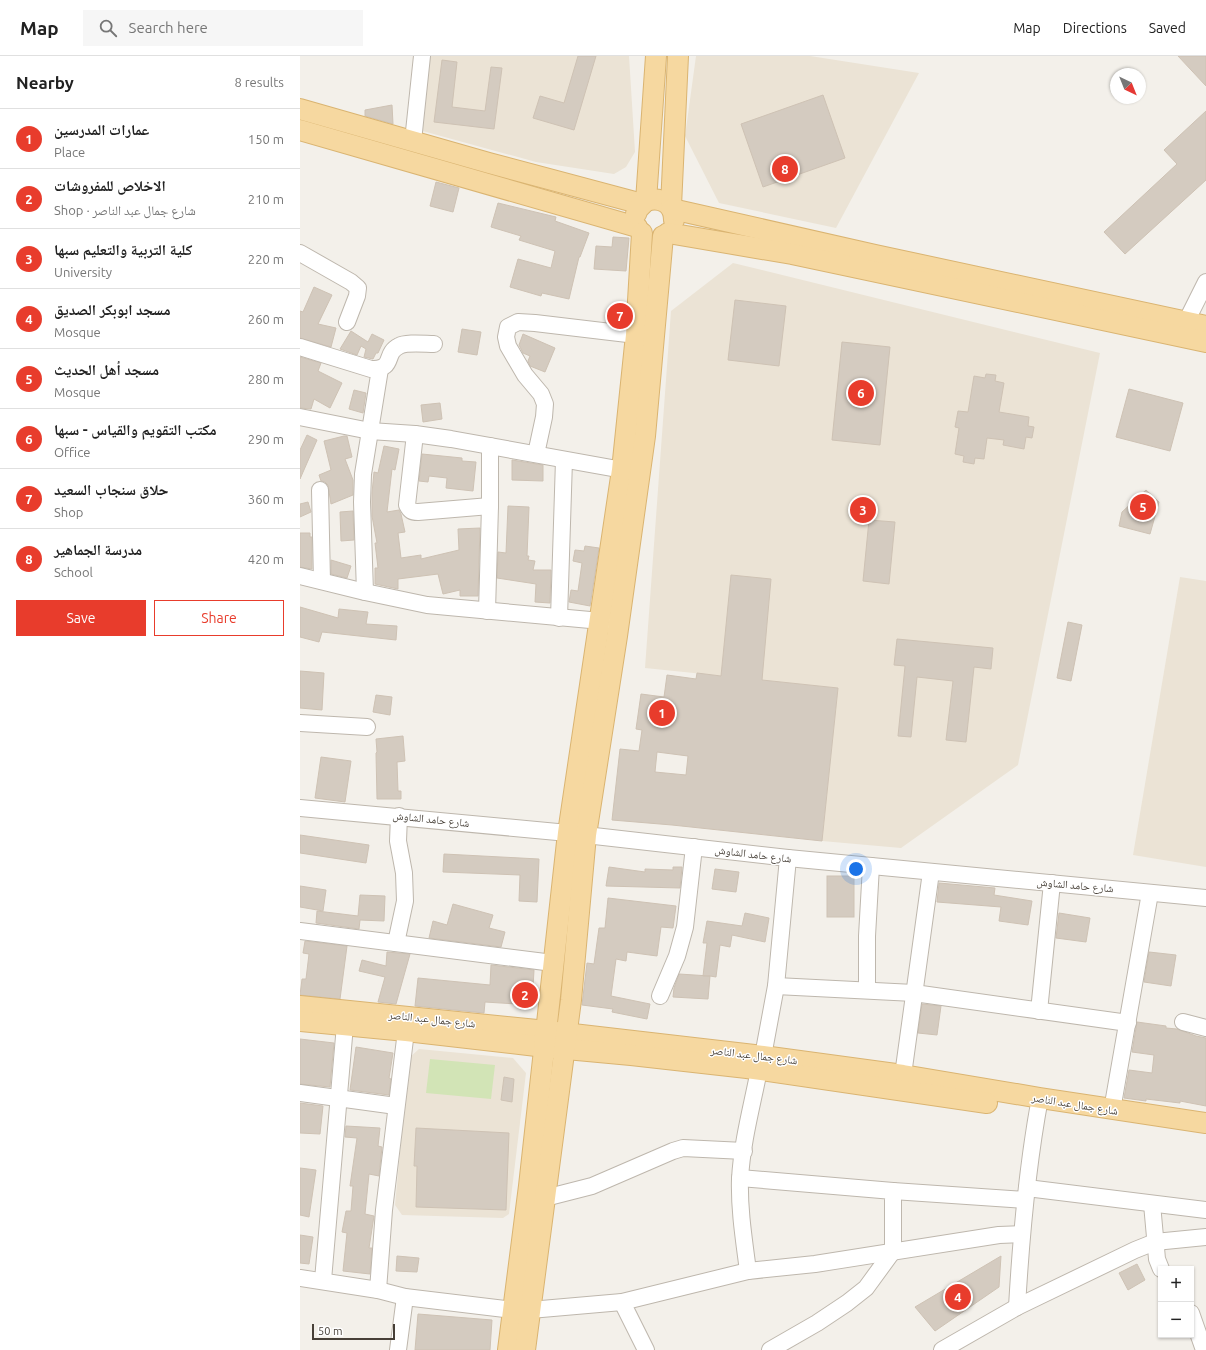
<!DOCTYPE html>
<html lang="en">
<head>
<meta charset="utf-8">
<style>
  body { margin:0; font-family:Ubuntu,"Noto Naskh Arabic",sans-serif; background:#f6f6f6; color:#222 }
  .controls { position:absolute; right:12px; bottom:12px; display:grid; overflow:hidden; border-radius:0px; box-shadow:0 1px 3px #0004 }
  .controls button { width:36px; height:36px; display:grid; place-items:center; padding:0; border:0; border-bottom:1px solid #e0e0e0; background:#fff; color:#222; font:20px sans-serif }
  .compass { position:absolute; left:810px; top:12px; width:36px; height:36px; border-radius:50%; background:#fff; box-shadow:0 1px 3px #0004; rotate:137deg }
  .scale { position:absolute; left:12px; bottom:10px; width:83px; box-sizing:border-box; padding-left:4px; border:2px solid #474038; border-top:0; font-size:11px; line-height:14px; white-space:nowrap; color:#474038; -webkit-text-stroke:3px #fff; paint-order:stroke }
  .you { position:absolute; left:556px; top:813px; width:14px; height:14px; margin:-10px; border:3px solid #fff; border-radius:50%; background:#1a73e8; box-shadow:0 0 0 6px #1a73e833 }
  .badge { display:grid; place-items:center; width:26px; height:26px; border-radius:50%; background:#e83c2c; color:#fff; font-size:13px; font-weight:700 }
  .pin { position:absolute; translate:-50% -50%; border:2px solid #fff; box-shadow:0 1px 4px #0006 }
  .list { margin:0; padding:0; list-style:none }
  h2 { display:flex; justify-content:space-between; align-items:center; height:52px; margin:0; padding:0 16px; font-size:17px }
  h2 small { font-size:13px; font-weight:400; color:#767676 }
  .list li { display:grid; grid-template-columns:26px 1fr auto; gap:12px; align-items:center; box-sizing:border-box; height:60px; padding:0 16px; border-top:1px solid #e0e0e0 }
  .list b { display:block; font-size:15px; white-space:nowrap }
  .list p { margin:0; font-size:13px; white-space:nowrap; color:#767676 }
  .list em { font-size:13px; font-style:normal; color:#767676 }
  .actions { display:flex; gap:8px; padding:12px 16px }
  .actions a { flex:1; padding:9px 0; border:1px solid #e83c2c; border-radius:0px; text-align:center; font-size:14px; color:#e83c2c }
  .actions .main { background:#e83c2c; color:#fff }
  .icon { flex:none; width:22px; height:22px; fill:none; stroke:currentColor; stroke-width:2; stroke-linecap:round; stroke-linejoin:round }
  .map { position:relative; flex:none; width:906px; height:1294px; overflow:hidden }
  header { display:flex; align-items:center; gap:24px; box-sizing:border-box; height:56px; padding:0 20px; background:#fff; border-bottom:1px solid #e0e0e0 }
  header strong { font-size:19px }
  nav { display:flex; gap:22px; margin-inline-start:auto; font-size:14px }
  .search { width:280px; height:36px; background:#f6f6f6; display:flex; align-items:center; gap:10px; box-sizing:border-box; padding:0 14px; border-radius:0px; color:#767676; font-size:15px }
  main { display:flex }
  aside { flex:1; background:#fff }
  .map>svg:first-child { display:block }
  .education { fill:#ebe3d5 }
  .green { fill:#d2e4b6 }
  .building { fill:#d4cbc0; stroke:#cec2b4; fill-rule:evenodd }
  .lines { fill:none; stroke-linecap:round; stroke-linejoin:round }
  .minor-casing { stroke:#beb7ad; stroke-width:18 }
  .major-casing { stroke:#dab471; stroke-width:22 }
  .minor { stroke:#fff; stroke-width:16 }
  .major { stroke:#f6d8a0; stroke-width:20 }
  .labels { text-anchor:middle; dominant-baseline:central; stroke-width:3; stroke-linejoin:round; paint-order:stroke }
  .street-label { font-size:11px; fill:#474038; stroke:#fff }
</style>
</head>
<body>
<header>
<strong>Map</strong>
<div class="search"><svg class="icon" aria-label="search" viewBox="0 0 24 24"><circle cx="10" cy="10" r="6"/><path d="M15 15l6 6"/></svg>Search here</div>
<nav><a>Map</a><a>Directions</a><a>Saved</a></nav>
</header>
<main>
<aside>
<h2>Nearby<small>8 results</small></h2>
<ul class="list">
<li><span class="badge">1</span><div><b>عمارات المدرسين</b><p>Place</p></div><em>150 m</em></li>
<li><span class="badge">2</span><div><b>الاخلاص للمفروشات</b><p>Shop · شارع جمال عبد الناصر</p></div><em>210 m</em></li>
<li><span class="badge">3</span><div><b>كلية التربية والتعليم سبها</b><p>University</p></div><em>220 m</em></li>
<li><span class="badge">4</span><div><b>مسجد ابوبكر الصديق</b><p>Mosque</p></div><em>260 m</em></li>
<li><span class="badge">5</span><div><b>مسجد أهل الحديث</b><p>Mosque</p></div><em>280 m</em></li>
<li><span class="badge">6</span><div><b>مكتب التقويم والقياس - سبها</b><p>Office</p></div><em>290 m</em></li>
<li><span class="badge">7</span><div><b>حلاق سنجاب السعيد</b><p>Shop</p></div><em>360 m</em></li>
<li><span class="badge">8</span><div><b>مدرسة الجماهير</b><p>School</p></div><em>420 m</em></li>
</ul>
<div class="actions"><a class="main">Save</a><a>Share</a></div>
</aside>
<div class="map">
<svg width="906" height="1294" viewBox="0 0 906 1294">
  <rect width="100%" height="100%" fill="#f3f0ea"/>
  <g class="education">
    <path d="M127 0H329L335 96 326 111 314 118 236 106 119 74Z"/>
    <path d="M396 0H510L619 17 536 172 419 147 385 80Z"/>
    <path d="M433 207 800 297 718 709 601 792 522 785 538 632 345 612 371 255Z"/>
    <path d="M880 521 906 525V811L833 799Z"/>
    <path d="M119 993 213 1002 226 1017 209 1158 203 1162 102 1159 95 1149 109 1002Z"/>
  </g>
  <path class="green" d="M130 1003 195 1009 191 1043 126 1037Z"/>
  <g class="building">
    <path d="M278 0H296L274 74 233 62 240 40 264 47Z"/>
    <path d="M878 0H906V30Z"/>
    <path d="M142 4 157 6 152 51 185 55 191 11 202 12 194 73 134 66Z"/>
    <path d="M523 39 545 102 463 131 441 68Z"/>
    <path d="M92 49 93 68 65 60V54Z"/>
    <path d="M906 55V124L825 198 804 176 877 108 864 94Z"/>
    <path d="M136 126 159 132 153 156 130 150Z"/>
    <path d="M198 147 256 161 255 165 289 177 280 201H279L269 243 242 237 241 240 210 231 218 203 251 212 255 195 219 184 221 180 191 171Z"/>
    <path d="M313 181 329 182 326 215 294 213 296 190 312 191Z"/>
    <path d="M14 231 32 239 18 268 36 272 31 291 0 282V255L3 256Z"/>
    <path d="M435 244 486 250 479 310 428 304Z"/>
    <path d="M162 273 181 276 177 299 158 296Z"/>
    <path d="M51 275 68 286 72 278 84 284 78 297H76L73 303 64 301 66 293 61 290 57 299 40 293Z"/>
    <path d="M223 278 255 292 245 316 230 310 228 305 230 300 223 297 219 289Z"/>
    <path d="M542 286 590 291 580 389 532 384Z"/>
    <path d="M0 301 21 307 18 315 42 327 30 352 14 343 11 353 0 352Z"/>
    <path d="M686 318 696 319 695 325 704 327 699 356 729 361 728 370 734 371 732 382 726 381 724 393 703 389 704 384 687 382 684 403 675 402 674 408 663 406 664 400 655 398 659 372 655 371 658 355 668 356 674 320 685 322Z"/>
    <path d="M829 333 883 347 870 395 816 381Z"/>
    <path d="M54 334 66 337 63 357 49 353Z"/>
    <path d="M140 347 142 363 123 366 121 349Z"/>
    <path d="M7 379 17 384 0 423V394Z"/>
    <path d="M44 380H47L52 401 45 403 53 424V439L31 448 28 429 25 426 21 425 19 419 31 414 24 385Z"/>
    <path d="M84 390 99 393 95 414 92 413 87 456 99 454 101 458 105 476 98 477 101 502 121 499V503L159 494 158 473 180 472 178 540H160V534L143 538 138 518 98 523V533L75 528V512H78L75 487H77L72 460V437L74 416 78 417Z"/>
    <path d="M122 398 162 402V405L176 406 173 435 146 432 147 422 129 420 128 426 119 425Z"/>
    <path d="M212 404 243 409V425L212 424Z"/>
    <path d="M846 434 859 446 850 478 819 470 822 456Z"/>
    <path d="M8 446 11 456 0 461V448Z"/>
    <path d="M208 450 229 451 227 500H229L228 504 235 505 233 514H251L250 547 235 546 236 528 197 522 198 496 206 497Z"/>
    <path d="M53 455 54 484 41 485 40 456Z"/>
    <path d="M569 464 595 466 589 528 563 525Z"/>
    <path d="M0 477H10V481H12V513L0 511Z"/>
    <path d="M285 490 299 492 290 550 269 546 271 534 278 535 282 507 273 505 275 494 284 495Z"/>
    <path d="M31 504 51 510 47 522 31 518Z"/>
    <path d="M431 519 471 523 462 624 538 632 522 785 372 769 312 764 320 693 339 695 342 674 336 673 341 638 364 641 367 619 396 623 397 617 421 620ZM357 696 388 700 386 719 355 716Z"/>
    <path d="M0 551 38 562 39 553 68 556 66 568 97 570 96 584 22 576 19 586 0 581Z"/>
    <path d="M768 566 782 569 771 625 757 622Z"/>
    <path d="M597 583 693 592 691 613 674 611 666 686 646 684 653 625 617 621 611 681 598 680 605 610 594 609Z"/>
    <path d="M0 615 24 617 22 654 0 652Z"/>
    <path d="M76 639 92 641 90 659 73 656Z"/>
    <path d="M103 680 105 705 97 706 98 735H101V743H77L76 697 77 696 76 683Z"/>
    <path d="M21 701 51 705 45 746 15 742Z"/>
    <path d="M0 779 69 789 66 807 0 797Z"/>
    <path d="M144 798 239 803 237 846 219 845 220 819 143 816Z"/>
    <path d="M309 811 345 816V813L373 814V811H382L380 832 306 830Z"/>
    <path d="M415 813 439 816 436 836 412 833Z"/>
    <rect x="527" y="820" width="27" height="41"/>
    <path d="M639 827 695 832 694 839 732 845 728 869 699 865 701 851 637 846Z"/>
    <path d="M0 830 26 834 23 855 0 851Z"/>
    <path d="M60 839 85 840 84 865 60 864 59 873 16 867 17 855 58 860Z"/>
    <path d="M308 842 376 850 373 872 361 871 357 900 327 896 326 905 316 903 311 940 350 948 347 963 312 956 313 953 282 949 287 907 294 908 299 872H305Z"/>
    <path d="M153 848 193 859 189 872 205 876 201 891 129 882 133 865 147 869Z"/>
    <path d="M445 857 469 862 465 886 432 879 430 891 420 889 416 921 410 920 408 943 373 941 374 932 379 918 410 920H403L407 887H403L407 865 442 870Z"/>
    <path d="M759 857 790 862 786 886 756 882Z"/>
    <path d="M5 885 47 890 40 943 0 939 2 923H6L9 898 3 897Z"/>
    <path d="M87 896 110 898 96 948 78 946 85 921 59 915 62 904 86 910Z"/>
    <path d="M849 896 876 899 871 930 844 926Z"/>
    <path d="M191 909 234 914 232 949 185 946 184 957 115 950 118 922 190 929Z"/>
    <path d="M622 948 641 950 637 979 618 977Z"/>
    <path d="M837 966 866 970V972L877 973 896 980 906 982V1050L880 1045V1047L846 1043V1045L824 1042 829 1014 852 1017 854 999 832 996Z"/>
    <path d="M0 983 34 987 30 1031 0 1028Z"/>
    <path d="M56 991 93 997 89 1022 91 1023 89 1039 50 1034Z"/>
    <path d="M204 1021 214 1023 212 1046 201 1044Z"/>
    <path d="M0 1047 23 1050 20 1078 0 1077Z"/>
    <path d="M46 1070 80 1072 78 1090 82 1091 79 1120 69 1118 65 1158 74 1160 69 1192H72L70 1218 43 1215 47 1177 42 1176 46 1155H51L53 1130H50L57 1082 45 1081Z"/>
    <path d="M116 1072 209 1077 206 1154 116 1151 117 1110H114Z"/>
    <path d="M0 1112 16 1114 9 1161 0 1159Z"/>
    <path d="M0 1179 13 1181 9 1208 0 1207Z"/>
    <path d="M97 1200 119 1202 117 1216 96 1215Z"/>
    <path d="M701 1200 699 1231 635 1275 615 1251Z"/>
    <path d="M837 1208 845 1224 828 1234 819 1217Z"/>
    <path d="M118 1258 192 1264 190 1294H115Z"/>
  </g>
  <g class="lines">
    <defs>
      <g id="minor">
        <path d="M113 85 122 0"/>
        <path d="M0 197 51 226 58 232 57 240 47 266"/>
        <path d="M886 266 906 226"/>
        <path d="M0 291 71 313C96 313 83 298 99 290 106 286 125 288 134 288"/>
        <path d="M0 361 70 375 115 378 151 383 334 416"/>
        <path d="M115 378 107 449C110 455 112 456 118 456L190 450"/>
        <path d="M236 398 244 361 245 348 241 338 225 319 208 290 206 281 208 271 218 266 235 267 336 279"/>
        <path d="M20 434 22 525"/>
        <path d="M0 520 65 536 127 549 312 566"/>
        <path d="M65 536 62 446 63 418 80 313"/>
        <path d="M187 555 190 450V390"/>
        <path d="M259 562 264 404"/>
        <path d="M0 667 67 671"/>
        <path d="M0 752 268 777 488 802 906 842"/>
        <path d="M0 875 253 907"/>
        <path d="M96 887 105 845 104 817 98 785 99 760"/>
        <path d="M476 930 614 937 828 967"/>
        <path d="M567 934V880L571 810"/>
        <path d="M360 940 377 900 385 871 394 791"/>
        <path d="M739 955 752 827"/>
        <path d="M883 966 906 972"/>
        <path d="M463 1000 476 930 488 802"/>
        <path d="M603 1019 631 816"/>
        <path d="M0 1037 96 1050"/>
        <path d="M812 1054 850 837"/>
        <path d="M440 1122 593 1135V1195L566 1232 547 1247 517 1267 470 1294"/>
        <path d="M727 1132 906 1154"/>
        <path d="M593 1135 725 1144"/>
        <path d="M245 1142 292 1130 373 1095 383 1092 444 1095"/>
        <path d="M852 1148 857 1203 861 1213"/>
        <path d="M448 1215C444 1184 439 1153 440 1123 442 1086 452 1050 459 1014"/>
        <path d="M0 1222 78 1234 105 1241 213 1254H230L322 1246 448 1215 515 1208 699 1179 721 1178"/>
        <path d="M23 1224 45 969"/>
        <path d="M78 1234 84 1154 106 975"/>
        <path d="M322 1246 346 1294"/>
        <path d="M717 1251C721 1181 727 1111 740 1042"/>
        <path d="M891 1257 904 1294"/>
        <path d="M98 1294 105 1241"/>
        <path d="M642 1294 717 1251 835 1194 855 1186 906 1181"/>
      </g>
      <g id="major">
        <path d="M0 53 189 107 342 148"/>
        <path d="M0 74 337 171"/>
        <path d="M346 145C361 140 374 148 374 164"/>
        <path d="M371 150 378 0"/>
        <path d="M372 153 575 199 906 270"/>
        <path d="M336 158 338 153 346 145 356 0"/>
        <path d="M368 177 492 198 906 286"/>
        <path d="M0 950 247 975 463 1000 603 1019 740 1042 906 1067"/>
        <path d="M0 965 106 975 245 991 331 999 447 1012 687 1047"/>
        <path d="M208 1294 229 1130 268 777 322 414 336 279 342 177"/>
        <path d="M225 1294 271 944 286 779 317 580 345 380 363 180"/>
      </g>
    </defs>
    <use href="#minor" class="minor-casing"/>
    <use href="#major" class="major-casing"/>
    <use href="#minor" class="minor"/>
    <use href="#major" class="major"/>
  </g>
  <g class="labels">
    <g class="street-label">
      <text transform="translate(131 763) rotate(6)">شارع حامد الشاوش</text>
      <text transform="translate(453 798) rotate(7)">شارع حامد الشاوش</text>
      <text transform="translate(775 829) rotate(5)">شارع حامد الشاوش</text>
      <text transform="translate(132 963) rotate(6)">شارع جمال عبد الناصر</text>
      <text transform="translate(454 999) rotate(7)">شارع جمال عبد الناصر</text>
      <text transform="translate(775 1048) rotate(9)">شارع جمال عبد الناصر</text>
    </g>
  </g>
</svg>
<div class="controls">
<button>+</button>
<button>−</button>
</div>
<svg class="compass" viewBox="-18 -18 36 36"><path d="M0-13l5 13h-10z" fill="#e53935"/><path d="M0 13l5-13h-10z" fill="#767676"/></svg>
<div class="scale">50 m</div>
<div class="you"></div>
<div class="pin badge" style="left:362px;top:657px">1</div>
<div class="pin badge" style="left:225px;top:939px">2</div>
<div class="pin badge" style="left:563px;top:454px">3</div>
<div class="pin badge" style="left:658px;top:1241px">4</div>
<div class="pin badge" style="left:843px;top:451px">5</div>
<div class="pin badge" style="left:561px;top:337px">6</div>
<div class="pin badge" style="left:320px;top:260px">7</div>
<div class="pin badge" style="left:485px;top:113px">8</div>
</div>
</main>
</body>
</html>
